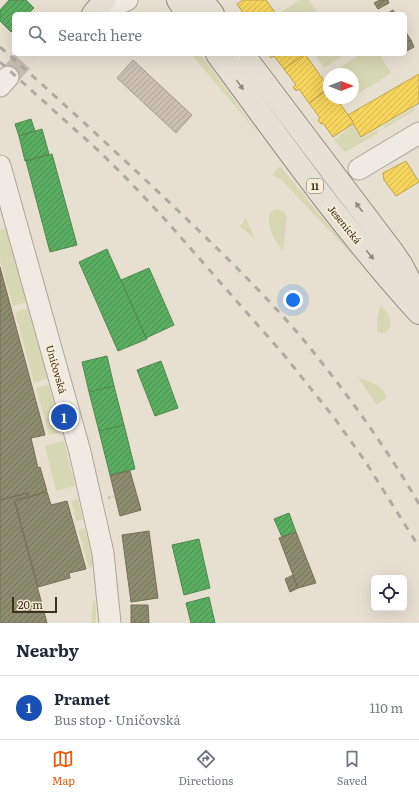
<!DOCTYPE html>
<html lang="en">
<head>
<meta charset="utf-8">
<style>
  body { margin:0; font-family:Literata,serif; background:#f6f6f7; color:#1f2937 }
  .controls { position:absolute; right:12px; bottom:12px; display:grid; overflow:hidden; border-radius:6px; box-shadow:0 4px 16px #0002 }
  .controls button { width:36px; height:36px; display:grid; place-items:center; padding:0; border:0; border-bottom:1px solid #e0e1e3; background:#fff; color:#1f2937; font:20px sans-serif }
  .compass { position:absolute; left:323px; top:68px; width:36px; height:36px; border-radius:50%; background:#fff; box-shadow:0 4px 16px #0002; rotate:90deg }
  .scale { position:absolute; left:12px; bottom:10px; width:45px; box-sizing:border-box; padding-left:4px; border:2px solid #3d2e20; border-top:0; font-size:11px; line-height:14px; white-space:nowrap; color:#3d2e20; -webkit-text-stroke:3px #f7eed8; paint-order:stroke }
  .you { position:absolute; left:293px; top:300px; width:14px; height:14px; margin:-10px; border:3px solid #fff; border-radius:50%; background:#1a73e8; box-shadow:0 0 0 6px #1a73e833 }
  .badge { display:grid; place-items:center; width:26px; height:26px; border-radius:50%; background:#ea580c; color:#fff; font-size:13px; font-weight:700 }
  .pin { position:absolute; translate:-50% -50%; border:2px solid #fff; box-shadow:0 1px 4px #0006 }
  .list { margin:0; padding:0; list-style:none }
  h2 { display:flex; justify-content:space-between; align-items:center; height:52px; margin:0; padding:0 16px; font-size:17px }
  h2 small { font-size:13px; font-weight:400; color:#747a83 }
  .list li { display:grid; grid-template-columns:26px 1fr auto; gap:12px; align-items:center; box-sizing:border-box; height:64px; padding:0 16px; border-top:1px solid #e0e1e3 }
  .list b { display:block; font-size:15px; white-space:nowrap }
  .list p { margin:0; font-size:13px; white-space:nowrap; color:#747a83 }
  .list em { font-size:13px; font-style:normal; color:#747a83 }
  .icon { flex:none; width:22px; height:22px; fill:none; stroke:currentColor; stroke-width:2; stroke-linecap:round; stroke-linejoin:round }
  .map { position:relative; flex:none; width:419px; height:623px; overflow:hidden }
  .search { position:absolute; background:#fff; box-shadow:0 4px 16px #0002; left:12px; right:12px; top:12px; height:44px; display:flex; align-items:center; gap:10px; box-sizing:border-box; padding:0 14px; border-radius:6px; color:#747a83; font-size:15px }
  .sheet { height:116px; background:#fff }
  nav { display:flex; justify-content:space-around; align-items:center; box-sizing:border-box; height:56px; border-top:1px solid #e0e1e3; background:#fff; font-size:11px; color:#747a83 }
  nav a { display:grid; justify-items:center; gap:2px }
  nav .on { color:#ea580c }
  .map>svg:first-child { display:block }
  .grass { fill:#d6d7b3 }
  .homes { fill:url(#homes-hatch); stroke:#bea34a }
  .public { fill:url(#public-hatch); stroke:#51884e }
  .industry { fill:url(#industry-hatch); stroke:#747057 }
  .building { fill:url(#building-hatch); stroke:#a89c90 }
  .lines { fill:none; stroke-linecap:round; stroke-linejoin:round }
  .minor-tunnel { stroke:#c5bcae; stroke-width:21; stroke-dasharray:21 10; stroke-linecap:butt }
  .minor-casing { stroke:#ada599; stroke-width:23 }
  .major-casing { stroke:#928b80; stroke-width:24 }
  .path { stroke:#c8c2b9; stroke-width:2.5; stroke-dasharray:3 2; stroke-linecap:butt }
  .minor { stroke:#efebe3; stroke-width:21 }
  .major { stroke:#e6e1d4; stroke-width:22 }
  .rail { stroke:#afaaa2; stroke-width:3; stroke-dasharray:7 7; stroke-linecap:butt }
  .oneway { fill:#92887a }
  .labels { text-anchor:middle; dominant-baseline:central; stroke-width:4; stroke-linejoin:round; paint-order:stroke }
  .shield { fill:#f7eed8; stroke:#756857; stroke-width:1 }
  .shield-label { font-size:9px; font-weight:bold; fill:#3d2e20 }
  .street-label { font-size:10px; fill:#3d2e20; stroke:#f7eed8 }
</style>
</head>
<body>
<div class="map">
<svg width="419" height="623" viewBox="0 0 419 623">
  <defs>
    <pattern id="homes-hatch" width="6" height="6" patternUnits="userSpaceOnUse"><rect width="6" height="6" fill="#f6d55c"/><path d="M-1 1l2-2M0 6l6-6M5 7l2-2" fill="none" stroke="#d4b750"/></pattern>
    <pattern id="public-hatch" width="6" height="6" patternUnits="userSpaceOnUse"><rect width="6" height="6" fill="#5aae61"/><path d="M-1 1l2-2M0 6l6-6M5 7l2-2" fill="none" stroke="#4c8e50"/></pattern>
    <pattern id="industry-hatch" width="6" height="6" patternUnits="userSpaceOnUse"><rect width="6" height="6" fill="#8c8c6e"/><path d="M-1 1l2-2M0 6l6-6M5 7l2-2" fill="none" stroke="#74735a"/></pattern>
    <pattern id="building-hatch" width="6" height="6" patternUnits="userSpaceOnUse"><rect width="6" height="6" fill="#cbbfb2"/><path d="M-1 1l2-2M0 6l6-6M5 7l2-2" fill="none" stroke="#afa499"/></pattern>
  </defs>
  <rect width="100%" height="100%" fill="#e7e0d1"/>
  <g class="grass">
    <path d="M299 0H309L318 14H284L282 12Z"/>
    <path d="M191 54H199L209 65 257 132Z"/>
    <path d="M314 54H345L324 68Z"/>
    <path d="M360 54H379L391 73 353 97V74H331Z"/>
    <path d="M414 108 415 110 385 128 383 126Z"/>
    <path d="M353 125 361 139 377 130 378 133 347 151H344L334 140Z"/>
    <path d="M280 166 356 259 282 180 272 175Z"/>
    <path d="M277 209C283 211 286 212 287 218L283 251C274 241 266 225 270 212Z"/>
    <path d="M246 218 255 239 240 226Z"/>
    <path d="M6 228 27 302 13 306 0 260V230Z"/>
    <path d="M380 306C388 312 391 317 390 328L385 333H380L377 331V318Z"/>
    <path d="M28 308 48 378 34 383 15 312Z"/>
    <path d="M358 378C368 381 385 385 386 398L377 405Z"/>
    <path d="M49 385 61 432 49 435 36 388Z"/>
    <path d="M64 441 75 486 56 491 45 446Z"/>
    <path d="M78 499 83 520 76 521 71 501Z"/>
    <path d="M85 528 94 566 89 568 78 530Z"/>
    <path d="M93 601H95L96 607V623H91Z"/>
  </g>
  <g class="homes">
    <path d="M243 0H266L276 14H244L237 4Z"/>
    <path d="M269 54H305L284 69 274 56 271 58Z"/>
    <path d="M305 54 329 88 309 103 299 89 296 91 293 87 296 85 284 69Z"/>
    <path d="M419 74V103L361 137 348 115Z"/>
    <path d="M329 89V98H336L354 123 333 137 323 123 321 124 318 120 320 118 309 103Z"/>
    <path d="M406 161 419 182 396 196 384 180 383 173Z"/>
  </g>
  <g class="public">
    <path d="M9 0H26L34 8 28 14H14V29L11 32 0 21V10Z"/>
    <path d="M31 119 35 131 19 136 15 124Z"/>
    <path d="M42 129 49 154 25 161 19 136Z"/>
    <path d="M52 154 77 245 50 252 26 161Z"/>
    <path d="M107 249 147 339 118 351 79 262Z"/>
    <path d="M149 268 174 325 146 338 121 280Z"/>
    <path d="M107 356 114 386 89 392 82 362Z"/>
    <path d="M161 361 178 408 155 416 137 370Z"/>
    <path d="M114 386 124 425 99 431 89 392Z"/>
    <path d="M124 425 135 469 110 475 99 431Z"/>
    <path d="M289 513 296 532 282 537 274 519Z"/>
    <path d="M199 539 210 588 184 595 172 545Z"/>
    <path d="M209 597 215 623H191L186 603Z"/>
  </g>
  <g class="industry">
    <path d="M380 0H388L389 3 378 9 374 3Z"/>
    <path d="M393 10 396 14H386Z"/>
    <path d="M407 34 411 40 405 44V36Z"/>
    <path d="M411 40 414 47 405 52V44Z"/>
    <path d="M0 267 45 435 31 438 38 468 40 467 47 491 29 497 28 493 0 500Z"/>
    <path d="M130 471 141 510 120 516 110 475Z"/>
    <path d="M47 492 51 505 67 501 86 569 69 573 70 578 38 587 15 501Z"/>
    <path d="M28 493 29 497 14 500 47 623H0V500Z"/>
    <path d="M149 531 158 598 131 602 122 535Z"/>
    <path d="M296 532 316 583 298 588 279 538Z"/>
    <path d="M293 575 298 588 290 592 285 579Z"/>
    <path d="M131 605H148L149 623H131Z"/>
  </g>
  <path class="building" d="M133 60 192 115 176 133 117 78Z"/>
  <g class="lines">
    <path class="minor-tunnel" d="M8 77 29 54"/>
    <defs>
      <g id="minor">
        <path d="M96 14 127 0"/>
        <path d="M0 86 8 77"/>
        <path d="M0 166 80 452 103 553 110 623"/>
        <path d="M359 169 419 133"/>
      </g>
      <g id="major">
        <path d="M178 0 187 14"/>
        <path d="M202 0 213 14"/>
        <path d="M93 14 105 0"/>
        <path d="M217 54C282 142 345 232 419 313"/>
        <path d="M243 54 392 251 401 264 419 298"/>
      </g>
    </defs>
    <use href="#minor" class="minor-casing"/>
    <use href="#major" class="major-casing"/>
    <path class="path" d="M108 498 115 496"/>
    <use href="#minor" class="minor"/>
    <use href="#major" class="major"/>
    <g class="rail">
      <path d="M0 47C58 98 115 151 171 204 216 247 261 290 302 338 344 389 386 447 419 504"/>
      <path d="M0 62 101 153 130 182 162 216 284 355 335 419 365 461 419 547"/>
    </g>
  </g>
  <defs><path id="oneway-solid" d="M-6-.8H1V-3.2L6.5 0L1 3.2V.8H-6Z"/></defs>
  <g class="oneway">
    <use href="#oneway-solid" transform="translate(240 85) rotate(54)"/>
    <use href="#oneway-solid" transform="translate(359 207) rotate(-127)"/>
    <use href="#oneway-solid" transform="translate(370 255) rotate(51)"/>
  </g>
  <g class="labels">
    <rect class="shield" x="307" y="179" width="16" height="14" rx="3"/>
    <g class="shield-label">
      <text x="315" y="186">11</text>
    </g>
    <g class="street-label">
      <text transform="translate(345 224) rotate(51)">Jesenická</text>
      <text transform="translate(57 369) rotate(74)">Uničovská</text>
    </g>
  </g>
</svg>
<div class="controls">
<button><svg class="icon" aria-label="locate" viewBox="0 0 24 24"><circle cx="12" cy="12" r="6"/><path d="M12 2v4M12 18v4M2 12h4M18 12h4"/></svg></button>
</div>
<svg class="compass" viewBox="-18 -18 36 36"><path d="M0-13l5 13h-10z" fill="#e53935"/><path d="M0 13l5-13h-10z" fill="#747a83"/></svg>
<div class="scale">20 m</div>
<div class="you"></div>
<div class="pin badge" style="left:64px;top:417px;background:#1a4fb4">1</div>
<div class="search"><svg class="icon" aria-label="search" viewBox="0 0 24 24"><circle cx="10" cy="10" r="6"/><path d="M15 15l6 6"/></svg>Search here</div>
</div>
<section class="sheet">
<h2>Nearby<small></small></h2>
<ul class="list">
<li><span class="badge" style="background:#1a4fb4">1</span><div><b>Pramet</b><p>Bus stop · Uničovská</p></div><em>110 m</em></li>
</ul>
</section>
<nav>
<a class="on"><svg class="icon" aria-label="map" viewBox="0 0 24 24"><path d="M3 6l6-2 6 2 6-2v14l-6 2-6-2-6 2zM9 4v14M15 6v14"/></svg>Map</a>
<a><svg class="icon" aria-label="directions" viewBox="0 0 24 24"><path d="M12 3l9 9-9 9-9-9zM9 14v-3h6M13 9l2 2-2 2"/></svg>Directions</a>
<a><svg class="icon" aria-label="saved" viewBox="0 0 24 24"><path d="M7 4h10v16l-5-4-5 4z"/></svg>Saved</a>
</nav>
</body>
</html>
